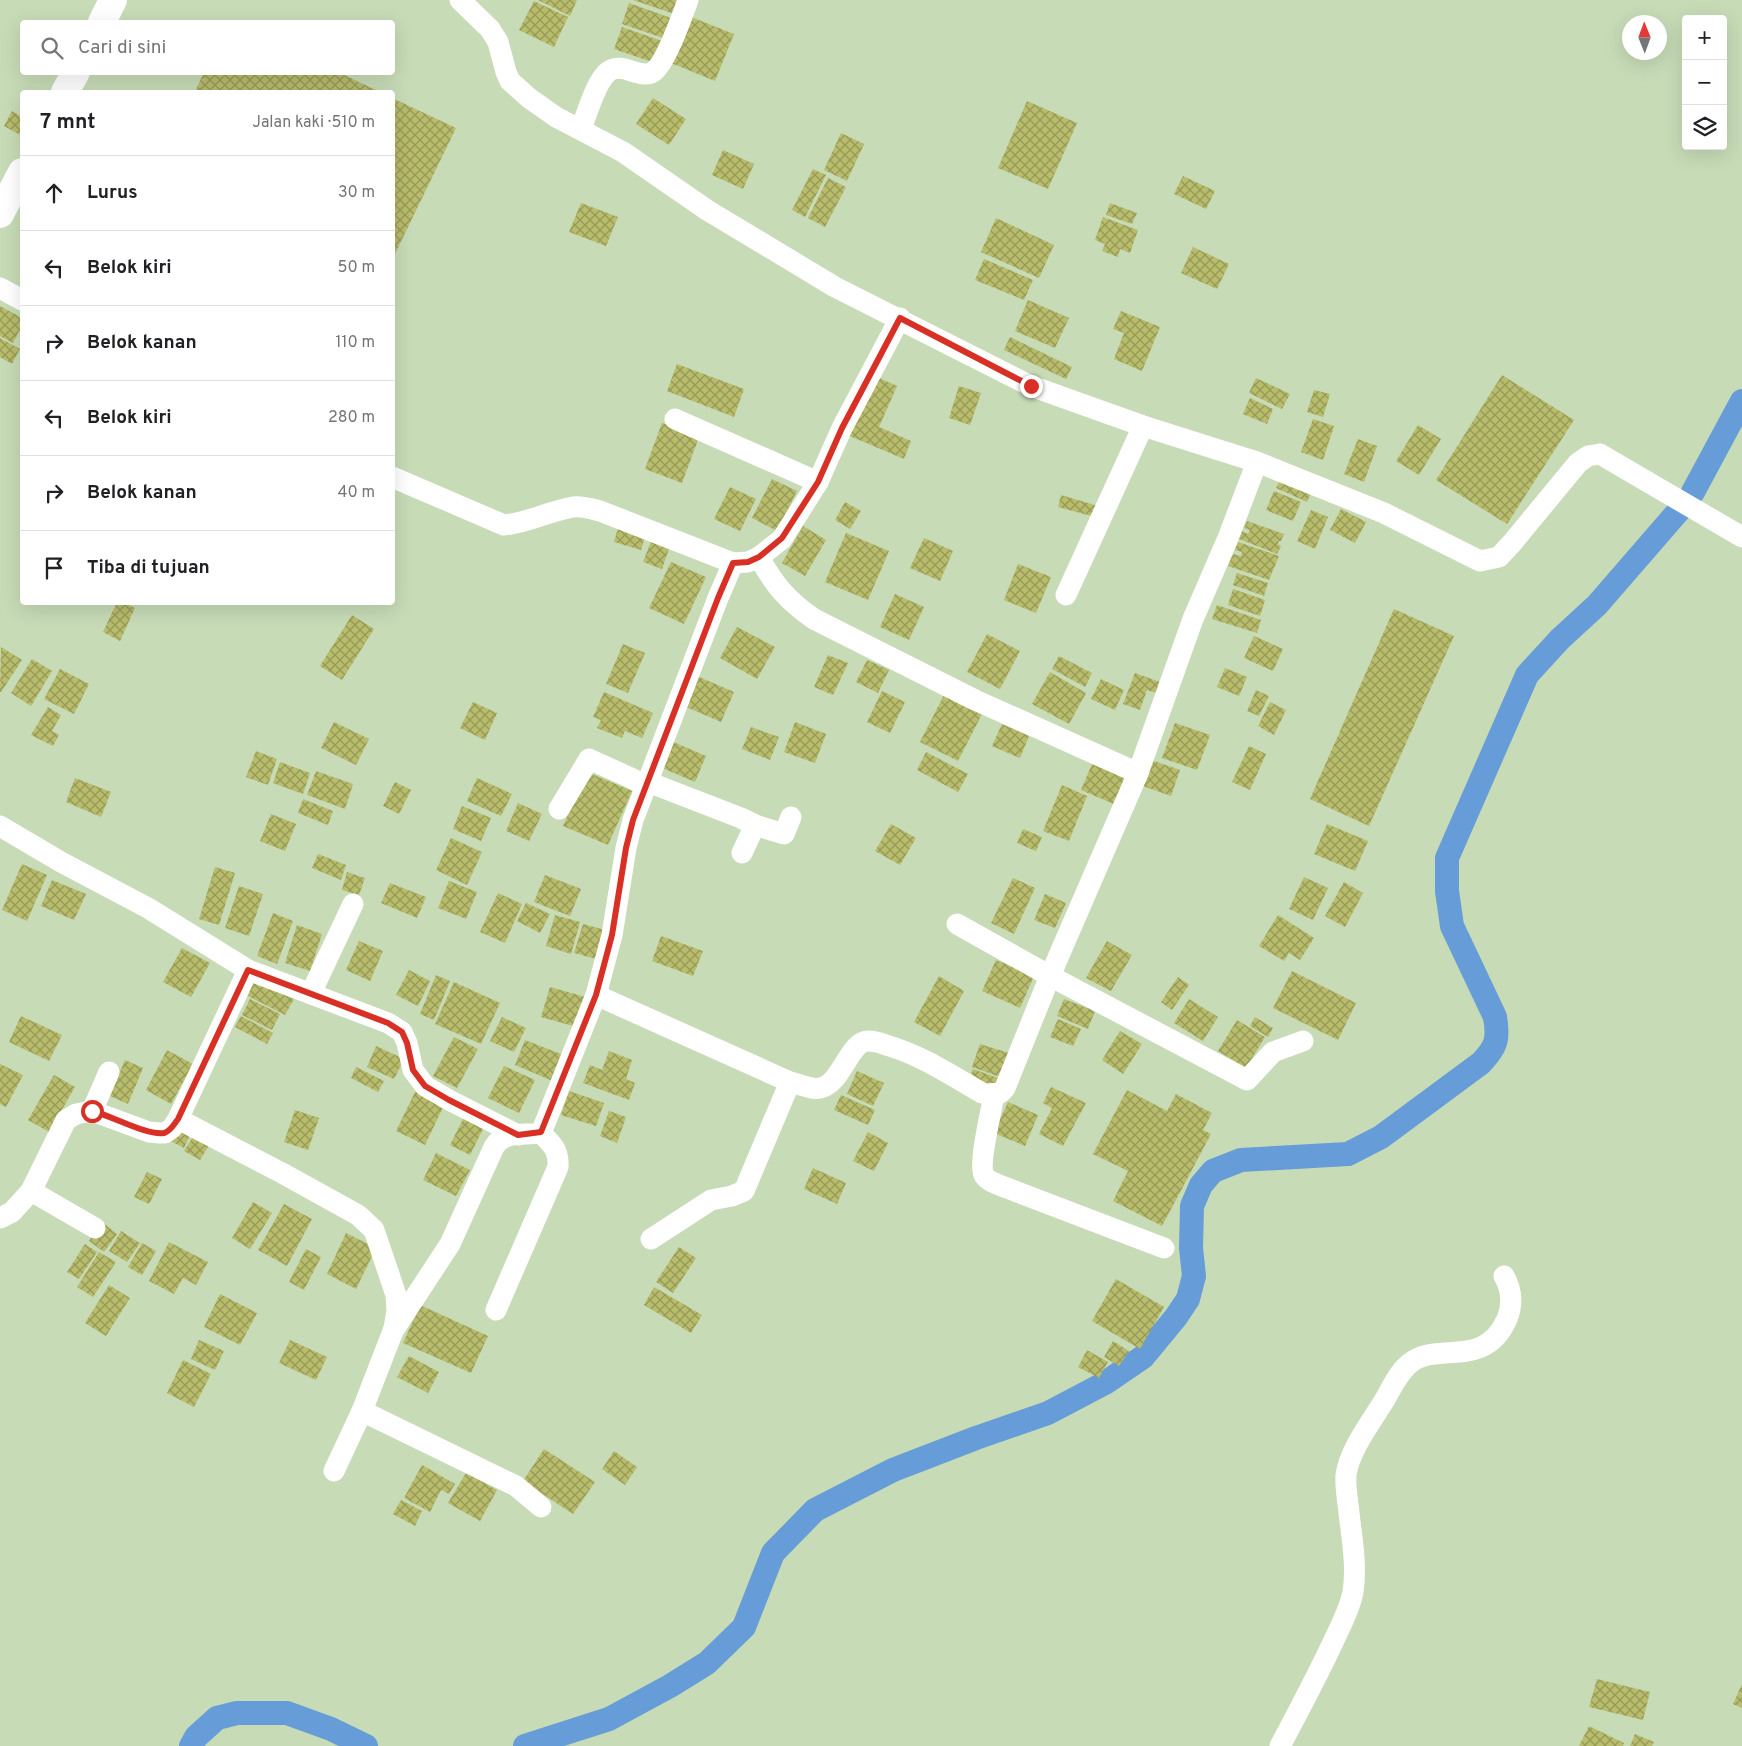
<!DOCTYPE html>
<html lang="id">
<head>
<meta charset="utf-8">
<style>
  body { margin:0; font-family:Overpass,sans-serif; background:#f2f2f2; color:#202124 }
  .controls { position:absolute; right:15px; top:15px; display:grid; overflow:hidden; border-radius:5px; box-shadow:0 5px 20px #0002 }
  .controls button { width:45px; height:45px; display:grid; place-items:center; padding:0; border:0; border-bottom:1px solid #e0e0e0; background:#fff; color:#202124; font:25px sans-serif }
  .compass { position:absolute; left:1622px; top:15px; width:45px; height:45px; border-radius:50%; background:#fff; box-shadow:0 5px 20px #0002; rotate:359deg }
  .stop { position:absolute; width:15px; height:15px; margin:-11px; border:4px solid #d93025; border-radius:50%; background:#fff }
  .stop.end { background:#d93025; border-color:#fff; box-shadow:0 1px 5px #0008 }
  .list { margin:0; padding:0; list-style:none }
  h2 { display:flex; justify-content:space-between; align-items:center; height:65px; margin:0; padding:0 20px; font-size:21px }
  h2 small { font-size:16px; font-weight:400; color:#757577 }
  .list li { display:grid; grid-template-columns:32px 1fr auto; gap:15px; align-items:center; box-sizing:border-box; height:75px; padding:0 20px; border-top:1px solid #e0e0e0 }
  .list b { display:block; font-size:19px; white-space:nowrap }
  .list em { font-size:16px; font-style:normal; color:#757577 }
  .icon { flex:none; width:28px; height:28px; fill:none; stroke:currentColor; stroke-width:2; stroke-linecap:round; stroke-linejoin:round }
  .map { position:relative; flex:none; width:1742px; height:1746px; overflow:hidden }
  .search { position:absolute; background:#fff; box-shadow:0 5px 20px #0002; left:20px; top:20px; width:375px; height:55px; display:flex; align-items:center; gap:12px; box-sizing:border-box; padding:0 18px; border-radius:5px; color:#757577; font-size:19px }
  .panel { position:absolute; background:#fff; box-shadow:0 5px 20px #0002; left:20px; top:90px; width:375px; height:515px; border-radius:5px }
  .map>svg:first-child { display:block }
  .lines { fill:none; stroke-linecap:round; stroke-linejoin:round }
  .canal { stroke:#669cd7; stroke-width:24 }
  .building { fill:url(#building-cross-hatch) }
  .street { stroke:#fff; stroke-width:21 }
  .secondary { stroke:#fff; stroke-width:28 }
  .route { stroke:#d93025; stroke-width:6 }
</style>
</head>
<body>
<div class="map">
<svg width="1742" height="1746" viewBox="0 0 1742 1746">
  <defs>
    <pattern id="building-cross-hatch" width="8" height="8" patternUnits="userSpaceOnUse" patternTransform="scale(1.25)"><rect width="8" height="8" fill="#b8bc6b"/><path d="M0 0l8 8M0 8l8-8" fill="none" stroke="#969a58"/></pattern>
  </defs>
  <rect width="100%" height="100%" fill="#c7dbb7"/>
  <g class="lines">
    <g class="canal">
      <path d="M1693 492 1742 401"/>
      <path d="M191 1746 196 1737 217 1718 237 1713H287L331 1729 366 1746"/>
      <path d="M525 1746 609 1719 670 1686 707 1663 744 1627 773 1553 815 1510 893 1470 976 1438 1048 1413 1105 1383 1143 1357 1176 1317 1188 1299 1194 1276 1191 1248 1192 1206 1201 1185 1213 1171 1241 1160 1348 1154 1381 1137 1481 1063C1496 1047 1499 1040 1495 1017L1452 926 1447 891V858L1527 675 1560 639 1597 605 1682 507"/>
    </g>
  </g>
  <g class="building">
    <path d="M538 0H577L570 16Z"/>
    <path d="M633 0H682L677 15Z"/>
    <path d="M534 1 568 17 554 47 519 30Z"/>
    <path d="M629 3 671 18 663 38 622 24Z"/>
    <path d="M691 17 734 34 715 81 671 63Z"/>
    <path d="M622 27 662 41 655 63 614 49Z"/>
    <path d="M204 72H338L380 92H195Z"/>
    <path d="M392 98 456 128 392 260Z"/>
    <path d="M653 98 686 119 669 145 636 124Z"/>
    <path d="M1027 101 1077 123 1048 189 998 168Z"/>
    <path d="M12 111 22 117V136L4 126Z"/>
    <path d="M841 133 864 144 847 181 824 170Z"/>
    <path d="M723 150 754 164 743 189 712 175Z"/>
    <path d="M813 169 826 175 805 217 792 210Z"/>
    <path d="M1183 176 1215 191 1206 209 1174 194Z"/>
    <path d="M828 178 846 187 825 227 808 218Z"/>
    <path d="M581 203 618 217 606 246 569 232Z"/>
    <path d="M1110 203 1137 213 1132 224 1106 215Z"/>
    <path d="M1103 217 1138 230 1130 253 1120 249 1118 257 1102 251 1105 244 1095 240Z"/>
    <path d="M996 218 1054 245 1039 278 981 252Z"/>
    <path d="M1193 247 1229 264 1217 289 1181 273Z"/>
    <path d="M984 259 1033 280 1024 300 975 280Z"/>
    <path d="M1028 300 1069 318 1055 348 1015 331Z"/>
    <path d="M0 306 22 318V326L13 343 0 336Z"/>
    <path d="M1121 311 1160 327 1142 371 1114 359 1124 333 1113 329Z"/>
    <path d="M1010 337 1072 367 1066 379 1004 350Z"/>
    <path d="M0 338 20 349 12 364 0 357Z"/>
    <path d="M677 364 744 389 734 417 667 391Z"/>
    <path d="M1502 375 1574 420 1507 524 1436 480Z"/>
    <path d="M875 376 897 386 879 427 911 441 904 459 845 434Z"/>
    <path d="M1256 378 1290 394 1282 409 1249 393Z"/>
    <path d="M959 386 981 393 970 425 949 418Z"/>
    <path d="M1314 390 1330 394 1323 417 1307 412Z"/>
    <path d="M1250 398 1273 409 1267 424 1243 414Z"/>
    <path d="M1313 419 1334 426 1323 460 1301 452Z"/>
    <path d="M662 423 699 437 682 483 645 469Z"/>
    <path d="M1418 425 1441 439 1419 475 1396 461Z"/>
    <path d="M1358 439 1377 446 1364 482 1344 474Z"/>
    <path d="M1282 476 1312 491 1307 502 1276 488Z"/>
    <path d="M772 479 797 491 777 531 752 518Z"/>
    <path d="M730 487 756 499 740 531 714 519Z"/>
    <path d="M1274 491 1301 502 1293 521 1266 510Z"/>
    <path d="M1061 495 1098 506 1095 517 1058 507Z"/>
    <path d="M845 502 861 511 850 529 835 520Z"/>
    <path d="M1341 509 1366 522 1355 543 1330 530Z"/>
    <path d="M1311 510 1328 517 1315 549 1297 541Z"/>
    <path d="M1247 521 1284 534 1281 541H1279L1278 544 1281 546 1277 554 1239 539 1242 531 1248 534 1250 530 1244 528Z"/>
    <path d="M803 526 826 540 805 576 782 563Z"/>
    <path d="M618 528 645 537 641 550 614 542Z"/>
    <path d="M846 533 889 551 868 600 825 582Z"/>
    <path d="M924 538 953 551 940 581 910 568Z"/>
    <path d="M652 539 670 546 662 569 643 562Z"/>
    <path d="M1238 542 1279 556 1269 580 1228 566 1233 554 1241 556 1242 552 1235 550Z"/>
    <path d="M671 562 706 577 684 624 649 608Z"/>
    <path d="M1018 564 1051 577 1036 613 1004 600Z"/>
    <path d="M1237 573 1268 583 1264 596 1233 585Z"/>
    <path d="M1233 589 1265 600 1260 616 1228 605Z"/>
    <path d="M895 594 924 607 909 640 880 627Z"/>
    <path d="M117 602H123L135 608 120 641 103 632Z"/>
    <path d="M1217 605 1261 620 1257 633 1212 619Z"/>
    <path d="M1394 609 1454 636 1369 826 1310 799Z"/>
    <path d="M352 615 374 629 342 680 320 666Z"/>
    <path d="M737 627 775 647 757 679 720 658Z"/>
    <path d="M987 634 1020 651 1000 689 967 672Z"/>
    <path d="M1254 636 1283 649 1273 671 1244 658Z"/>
    <path d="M623 644 645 653 628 693 606 684Z"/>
    <path d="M1 647 22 660 1 692H0Z"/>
    <path d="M828 655 848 663 833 695 814 687Z"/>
    <path d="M1059 656 1092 673 1085 687 1052 669Z"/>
    <path d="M32 659 52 671 31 706 11 693Z"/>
    <path d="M867 660 889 670 878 693 856 682Z"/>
    <path d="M1225 668 1247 677 1239 696 1217 687Z"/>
    <path d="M60 669 89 684 74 714 44 699Z"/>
    <path d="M1050 672 1086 693 1069 724 1032 704Z"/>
    <path d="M1135 673 1160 682 1157 693 1147 690 1140 710 1123 704Z"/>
    <path d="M697 676 734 692 721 722 684 706Z"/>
    <path d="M1101 679 1124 690 1115 710 1091 699Z"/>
    <path d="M1256 690 1269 696 1259 716 1247 711Z"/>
    <path d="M882 691 905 702 890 733 867 722Z"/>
    <path d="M604 692 653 713 642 738 625 731 622 738 597 728 601 720 593 717Z"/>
    <path d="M945 693 983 712 958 761 920 742Z"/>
    <path d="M473 702 497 713 485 740 460 728Z"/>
    <path d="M1270 702 1286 710 1274 735 1258 726Z"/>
    <path d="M48 707 61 715 52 731 59 735 53 746 31 735Z"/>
    <path d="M334 722 369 739 356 765 321 748Z"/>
    <path d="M795 722 826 734 815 763 784 752Z"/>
    <path d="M1175 723 1210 735 1197 770 1162 758Z"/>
    <path d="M1002 724 1029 736 1020 758 992 746Z"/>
    <path d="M751 727 779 737 770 760 742 749Z"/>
    <path d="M671 741 706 756 695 782 660 767Z"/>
    <path d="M1249 746 1266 754 1250 790 1232 782Z"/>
    <path d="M256 751 277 759 268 785 246 777Z"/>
    <path d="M926 752 968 774 958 792 917 770Z"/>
    <path d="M1151 760 1180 770 1171 796 1143 786Z"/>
    <path d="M280 762 310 773 303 794 273 783Z"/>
    <path d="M1092 764 1127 778 1116 805 1081 790Z"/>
    <path d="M316 771 353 784 345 809 307 795Z"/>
    <path d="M587 772 632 791 608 845 563 826Z"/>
    <path d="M75 778 111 792 101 817 66 802Z"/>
    <path d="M477 778 512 794 501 816 467 801Z"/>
    <path d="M395 782 411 790 399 814 383 806Z"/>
    <path d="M1062 785 1087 796 1069 841 1043 831Z"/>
    <path d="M303 799 333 811 328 825 298 813Z"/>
    <path d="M518 803 542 814 529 841 506 831Z"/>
    <path d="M462 806 491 818 481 841 453 829Z"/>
    <path d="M271 814 296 824 285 851 260 841Z"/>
    <path d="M891 824 916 838 900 865 875 851Z"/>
    <path d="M1327 824 1368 841 1355 871 1314 854Z"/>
    <path d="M1023 829 1042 837 1036 851 1017 843Z"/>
    <path d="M451 838 482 852 467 885 436 870Z"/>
    <path d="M318 854 346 865 341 880 312 868Z"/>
    <path d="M22 864 47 875 27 921 2 910Z"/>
    <path d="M215 867 235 873 219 925 199 919Z"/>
    <path d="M347 872 365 878 359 895 342 890Z"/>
    <path d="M545 875 581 889 570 916 534 902Z"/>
    <path d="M1304 877 1328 888 1313 920 1289 909Z"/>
    <path d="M1013 878 1035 888 1014 934 991 923Z"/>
    <path d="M52 880 86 894 74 920 41 906Z"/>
    <path d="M449 881 477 892 466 919 438 908Z"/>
    <path d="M1344 882 1363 893 1345 927 1325 916Z"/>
    <path d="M390 883 426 897 417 918 381 903Z"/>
    <path d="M239 886 263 894 249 936 225 928Z"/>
    <path d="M498 893 522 904 505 943 480 932Z"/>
    <path d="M1045 894 1066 903 1055 928 1034 920Z"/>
    <path d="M526 903 550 914 540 933 517 921Z"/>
    <path d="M273 913 293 921 277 964 257 956Z"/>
    <path d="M555 915 580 922 571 954 546 946Z"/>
    <path d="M1278 915 1314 938 1300 960 1289 953 1284 961 1259 946Z"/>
    <path d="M583 924 609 931 600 960 574 953Z"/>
    <path d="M297 925 322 934 310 971 285 963Z"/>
    <path d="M661 936 703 951 693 976 652 961Z"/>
    <path d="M359 941 383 951 370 981 346 970Z"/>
    <path d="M1107 941 1132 955 1111 991 1086 978Z"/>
    <path d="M182 948 210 963 191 997 163 982Z"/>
    <path d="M996 960 1034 976 1020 1008 982 991Z"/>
    <path d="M409 970 430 981 418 1006 396 995Z"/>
    <path d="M1292 971 1356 1003 1338 1040 1273 1008Z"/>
    <path d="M436 975 450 981 434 1020 420 1014Z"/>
    <path d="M939 976 964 991 940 1036 914 1022Z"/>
    <path d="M1178 977 1189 985 1172 1010 1161 1002Z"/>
    <path d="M254 979 294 999 285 1015 246 995Z"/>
    <path d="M454 982 500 1003 481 1044 435 1024Z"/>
    <path d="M550 987 589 998 580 1028 541 1017Z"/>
    <path d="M250 999 280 1014 272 1030 242 1015Z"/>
    <path d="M1064 999 1095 1011 1088 1029 1057 1016Z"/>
    <path d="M1189 999 1218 1017 1203 1041 1174 1023Z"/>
    <path d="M21 1016 62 1035 49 1061 9 1042Z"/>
    <path d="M241 1016 273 1033 267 1044 235 1027Z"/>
    <path d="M502 1017 526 1028 514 1052 490 1041Z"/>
    <path d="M1255 1017 1273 1028 1268 1037 1250 1026Z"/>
    <path d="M1058 1019 1081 1029 1073 1046 1050 1037Z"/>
    <path d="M1237 1020 1265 1037 1246 1068 1218 1051Z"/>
    <path d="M1120 1031 1142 1044 1123 1074 1102 1060Z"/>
    <path d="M454 1037 478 1049 457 1088 433 1076Z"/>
    <path d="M525 1040 566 1056 555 1082 515 1065Z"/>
    <path d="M980 1044 1009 1053 1000 1077 972 1067Z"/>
    <path d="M376 1046 404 1059 394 1079 367 1067Z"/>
    <path d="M167 1050 193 1064 171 1104 146 1090Z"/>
    <path d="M609 1051 632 1060 626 1079 635 1083 629 1100 583 1083 590 1065 602 1070Z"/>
    <path d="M125 1060 143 1068 128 1104 110 1096Z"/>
    <path d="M0 1064 23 1075 6 1107 0 1104Z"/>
    <path d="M504 1066 535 1080 519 1113 488 1098Z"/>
    <path d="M356 1067 384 1081 378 1092 351 1078Z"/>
    <path d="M973 1069 998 1078 993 1091 968 1083Z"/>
    <path d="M857 1071 884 1083 873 1106 847 1094Z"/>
    <path d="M54 1075 75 1087 49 1132 28 1120Z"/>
    <path d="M418 1086 447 1099 425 1145 396 1131Z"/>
    <path d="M1051 1087 1086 1103 1063 1146 1039 1134 1052 1108 1043 1103Z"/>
    <path d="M1127 1090 1167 1111 1176 1094 1212 1113 1203 1130 1211 1134 1162 1226 1113 1201 1128 1171 1093 1154Z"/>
    <path d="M569 1091 604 1103 596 1126 561 1115Z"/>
    <path d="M841 1095 875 1110 868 1125 834 1110Z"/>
    <path d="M1008 1102 1038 1115 1025 1146 994 1133Z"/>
    <path d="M295 1110 319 1118 308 1150 284 1142Z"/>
    <path d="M467 1111 487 1121 470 1155 450 1145Z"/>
    <path d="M609 1111 626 1117 617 1143 600 1136Z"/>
    <path d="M176 1125 191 1133 184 1148 169 1140Z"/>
    <path d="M196 1132 211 1142 200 1160 184 1151Z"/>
    <path d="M868 1132 888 1143 874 1171 853 1161Z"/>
    <path d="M436 1153 470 1170 456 1196 423 1180Z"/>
    <path d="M813 1168 846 1183 837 1204 804 1189Z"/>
    <path d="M147 1172 162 1179 149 1204 134 1197Z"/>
    <path d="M253 1202 272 1213 250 1249 232 1238Z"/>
    <path d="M284 1204 312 1219 287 1266 258 1250Z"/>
    <path d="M102 1222 117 1234 104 1252 89 1241Z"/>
    <path d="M121 1231 140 1243 127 1262 109 1251Z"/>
    <path d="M346 1233 376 1248 356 1289 327 1274Z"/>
    <path d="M169 1242 208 1262 196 1285 183 1278 174 1294 149 1281Z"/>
    <path d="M142 1243 156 1251 142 1275 128 1267Z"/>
    <path d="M85 1244 97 1252 79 1279 67 1272Z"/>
    <path d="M679 1247 696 1258 673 1293 656 1282Z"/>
    <path d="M306 1249 321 1257 304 1290 289 1282Z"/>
    <path d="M99 1252 116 1262 93 1297 77 1287Z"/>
    <path d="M1116 1279 1164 1307 1140 1349 1092 1321Z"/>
    <path d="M109 1285 130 1298 106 1336 85 1323Z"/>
    <path d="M654 1287 702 1315 691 1333 644 1305Z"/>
    <path d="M220 1294 257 1313 240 1345 204 1327Z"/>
    <path d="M420 1305 488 1336 471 1373 403 1343Z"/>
    <path d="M199 1340 224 1351 215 1370 191 1359Z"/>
    <path d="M290 1340 327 1357 316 1380 279 1363Z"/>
    <path d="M1113 1341 1129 1351 1119 1366 1104 1357Z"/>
    <path d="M1087 1350 1108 1362 1099 1378 1078 1367Z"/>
    <path d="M409 1356 439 1372 428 1393 397 1377Z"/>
    <path d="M183 1360 211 1374 194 1407 167 1393Z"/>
    <path d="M544 1449 595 1482 573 1514 523 1481Z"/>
    <path d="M614 1451 637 1467 625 1485 602 1469Z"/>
    <path d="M422 1465 455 1484 449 1494 441 1490 430 1512 404 1498Z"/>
    <path d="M466 1473 497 1490 480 1521 448 1503Z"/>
    <path d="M401 1500 422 1511 415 1526 393 1514Z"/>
    <path d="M1597 1679 1650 1692 1643 1720 1589 1707Z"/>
    <path d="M1742 1684V1708L1733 1704Z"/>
    <path d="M1589 1726 1624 1743 1623 1746H1579Z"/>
    <path d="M1635 1734 1654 1742 1652 1746H1630Z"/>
  </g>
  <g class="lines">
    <g class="street">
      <path d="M460 0 490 29 498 42 506 72 510 81 529 98 556 117 623 152 707 210 835 287 1031 386 1143 426 1257 462 1384 513 1480 561 1499 557 1512 543 1578 463 1588 456 1600 454 1742 537"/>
      <path d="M581 129C587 114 596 80 609 71 616 67 624 68 631 71 638 73 647 76 653 72 666 63 682 16 688 0"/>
      <path d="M0 288 22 300"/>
      <path d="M675 419 818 482"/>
      <path d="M392 477 504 525C528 523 549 511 573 507 582 506 592 509 600 511L733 563 748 562 759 557 782 539 818 482 842 428 900 318"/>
      <path d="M759 557C774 585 788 601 814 619L975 700 1138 773"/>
      <path d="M1066 595 1143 426"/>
      <path d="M648 782 741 818 755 825 784 834 791 817"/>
      <path d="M559 809 589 759 633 779 645 786"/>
      <path d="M0 826 61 862 148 908 248 970 388 1023 402 1032 407 1043 413 1070 425 1086 449 1100 518 1135"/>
      <path d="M742 853 755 825"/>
      <path d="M957 924 1050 976 1247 1080 1273 1052 1303 1041"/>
      <path d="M311 993 353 904"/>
      <path d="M596 995 790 1082C799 1084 812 1090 820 1088 842 1084 849 1041 868 1041 874 1041 881 1043 886 1045 921 1055 951 1075 982 1093L987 1094 1000 1093 1005 1088 1050 976 1138 773 1193 619 1228 538 1257 462"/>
      <path d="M994 1094C992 1109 978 1164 984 1175 988 1182 1000 1185 1007 1188L1164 1248"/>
      <path d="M92 1111 109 1072"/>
      <path d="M178 1119 282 1173 358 1215 374 1230 396 1295 397 1311 394 1328"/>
      <path d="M31 1191 95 1228"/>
      <path d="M0 1218 12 1212 31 1191 66 1120 76 1114 92 1111 149 1132 160 1133H165L172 1128 178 1119 248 970"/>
      <path d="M651 1239 711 1200 732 1196 744 1191 790 1082"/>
      <path d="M496 1310 558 1167C559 1149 552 1145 541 1133"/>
      <path d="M362 1411 516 1486 541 1507"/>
      <path d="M334 1471 362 1411 393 1331 450 1244 494 1147C504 1130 523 1136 541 1133L596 995 612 935 626 848 633 820 718 598 733 563"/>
      <path d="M1280 1746C1299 1710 1318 1675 1335 1638 1342 1623 1350 1608 1353 1592 1357 1566 1352 1539 1349 1513 1348 1501 1345 1488 1346 1475 1349 1451 1371 1422 1384 1401 1391 1389 1398 1373 1409 1364 1437 1340 1484 1371 1507 1319 1513 1304 1512 1290 1504 1276"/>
    </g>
    <g class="secondary">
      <path d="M102 22 113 0"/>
      <path d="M65 92 76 72"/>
      <path d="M0 214 22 172"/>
    </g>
  </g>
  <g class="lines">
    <path class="route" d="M92 1111C110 1115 147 1136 164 1133 171 1131 174 1124 178 1119L248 970 388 1023 402 1032 407 1043 413 1070 425 1086 449 1100 518 1135 541 1132 596 995 612 935 626 848 633 820 718 598 733 563 748 562 759 557 782 538 818 482 842 428 900 318 1031 386"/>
  </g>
</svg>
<div class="controls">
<button>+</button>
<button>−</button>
<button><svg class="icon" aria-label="layers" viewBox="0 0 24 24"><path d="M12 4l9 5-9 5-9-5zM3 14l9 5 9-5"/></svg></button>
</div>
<svg class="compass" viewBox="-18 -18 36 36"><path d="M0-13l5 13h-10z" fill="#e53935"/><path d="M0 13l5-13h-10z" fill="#757577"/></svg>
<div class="stop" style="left:92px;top:1111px"></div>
<div class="stop end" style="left:1031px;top:386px"></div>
<div class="search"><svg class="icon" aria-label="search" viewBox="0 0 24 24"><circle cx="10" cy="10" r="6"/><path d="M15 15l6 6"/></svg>Cari di sini</div>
<section class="panel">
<h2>7 mnt<small>Jalan kaki · 510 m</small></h2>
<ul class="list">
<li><svg class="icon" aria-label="ahead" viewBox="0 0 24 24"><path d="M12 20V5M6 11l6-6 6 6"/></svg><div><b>Lurus</b></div><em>30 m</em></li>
<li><svg class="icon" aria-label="left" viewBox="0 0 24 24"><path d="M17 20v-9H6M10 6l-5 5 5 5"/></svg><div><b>Belok kiri</b></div><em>50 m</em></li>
<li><svg class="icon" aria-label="right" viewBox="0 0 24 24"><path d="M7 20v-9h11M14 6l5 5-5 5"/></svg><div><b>Belok kanan</b></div><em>110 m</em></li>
<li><svg class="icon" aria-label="left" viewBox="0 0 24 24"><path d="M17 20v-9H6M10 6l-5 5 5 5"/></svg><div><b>Belok kiri</b></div><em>280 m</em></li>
<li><svg class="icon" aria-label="right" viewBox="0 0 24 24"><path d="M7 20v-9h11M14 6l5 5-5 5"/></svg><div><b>Belok kanan</b></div><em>40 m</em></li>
<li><svg class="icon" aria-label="arrive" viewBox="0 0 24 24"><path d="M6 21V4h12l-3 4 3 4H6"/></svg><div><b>Tiba di tujuan</b></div></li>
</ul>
</section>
</div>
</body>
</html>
